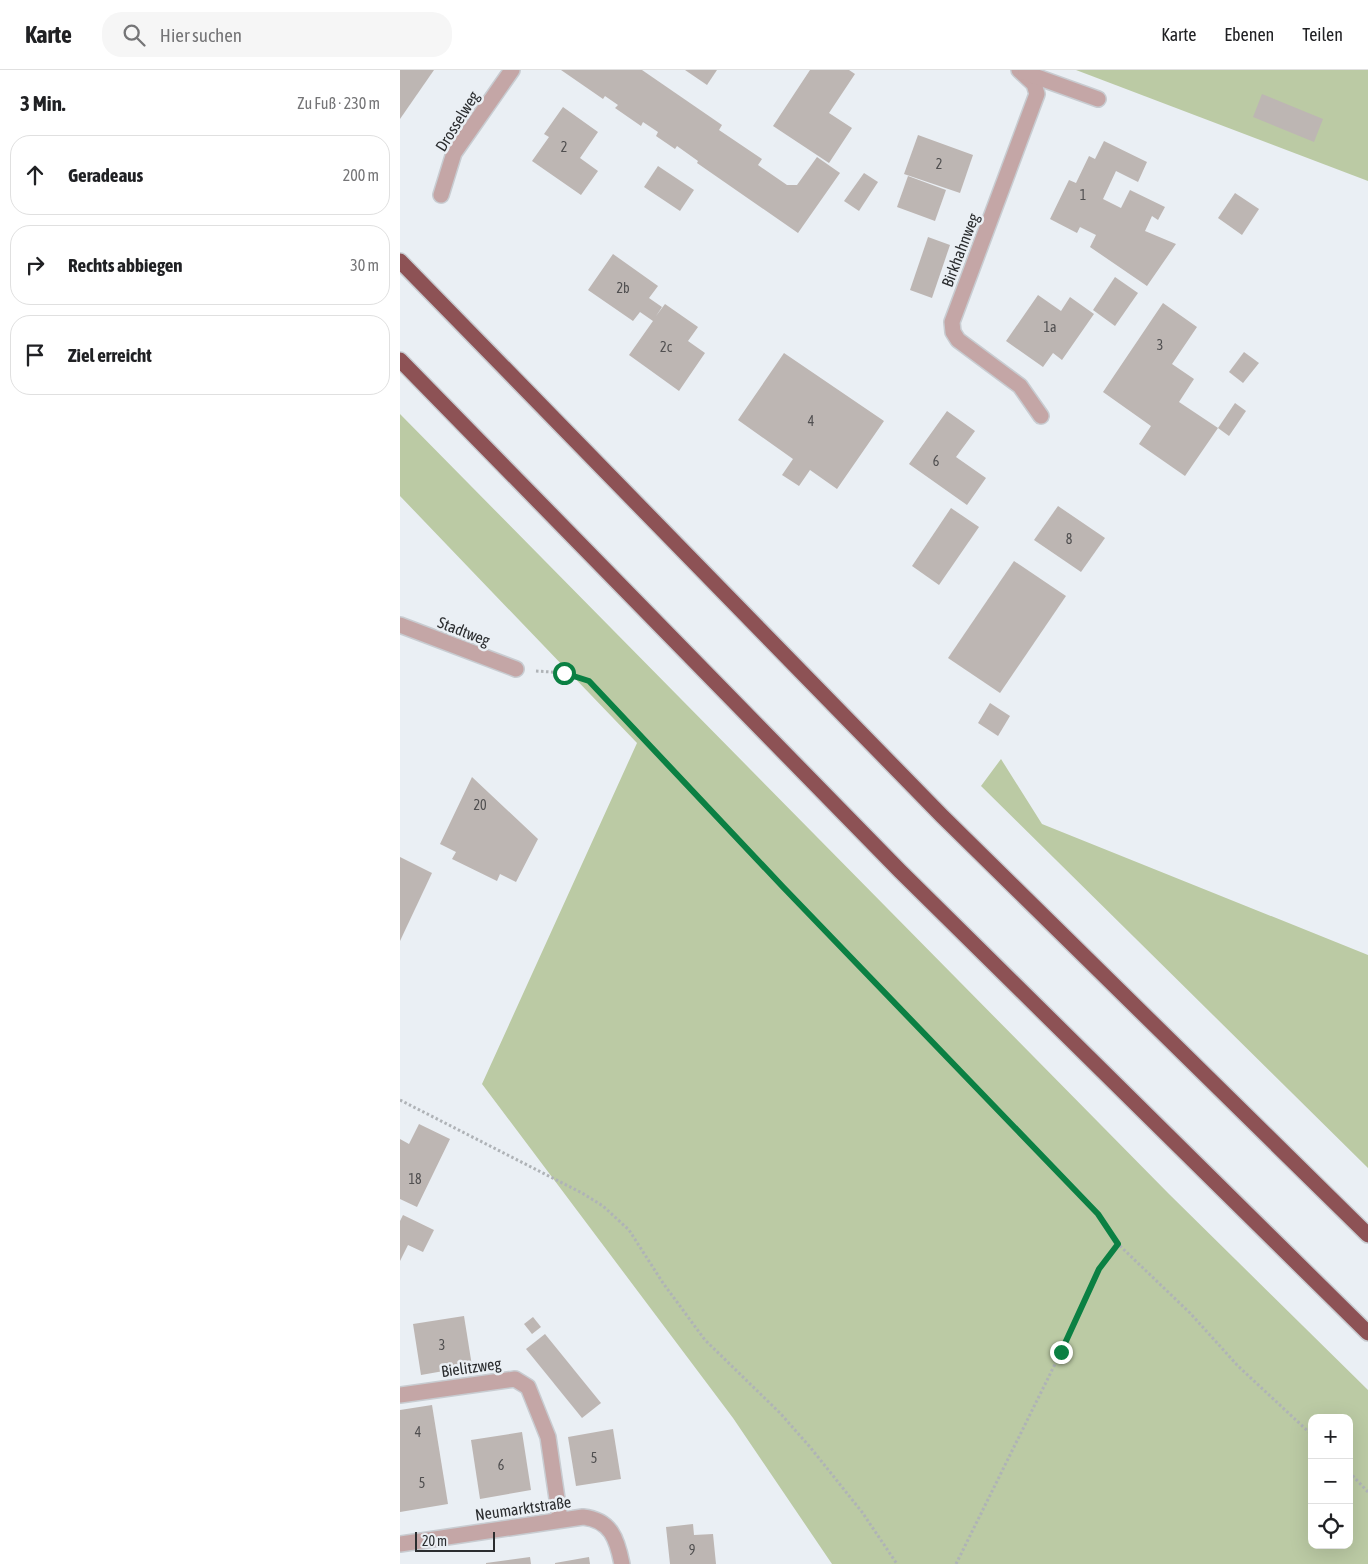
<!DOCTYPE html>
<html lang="de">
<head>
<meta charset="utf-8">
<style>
  body { margin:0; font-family:"Asap Condensed",sans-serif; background:#f6f6f6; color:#202124 }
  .controls { position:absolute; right:15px; bottom:15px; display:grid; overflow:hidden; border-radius:10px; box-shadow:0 5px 20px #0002 }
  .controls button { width:45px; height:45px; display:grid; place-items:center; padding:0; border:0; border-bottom:1px solid #e0e0e0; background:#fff; color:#202124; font:25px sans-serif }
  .scale { position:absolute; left:15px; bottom:12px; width:80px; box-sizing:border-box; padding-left:5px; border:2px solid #2b2d2f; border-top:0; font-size:14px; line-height:18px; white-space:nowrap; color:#2b2d2f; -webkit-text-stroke:4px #eaeff4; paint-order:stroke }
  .stop { position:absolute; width:15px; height:15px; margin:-11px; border:4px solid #0b8043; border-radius:50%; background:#fff }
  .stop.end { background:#0b8043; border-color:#fff; box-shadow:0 1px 5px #0008 }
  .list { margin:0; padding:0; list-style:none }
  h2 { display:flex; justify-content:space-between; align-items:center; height:65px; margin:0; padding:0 20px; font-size:21px }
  h2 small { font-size:16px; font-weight:400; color:#757577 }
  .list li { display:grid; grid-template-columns:32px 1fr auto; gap:15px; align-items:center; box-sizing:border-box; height:80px; margin:0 10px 10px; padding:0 10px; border:1px solid #e0e0e0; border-radius:20px }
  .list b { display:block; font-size:19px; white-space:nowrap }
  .list em { font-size:16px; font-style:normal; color:#757577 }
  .icon { flex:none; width:28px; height:28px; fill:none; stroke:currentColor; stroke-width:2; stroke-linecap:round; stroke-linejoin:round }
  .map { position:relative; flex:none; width:968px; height:1494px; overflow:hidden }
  header { display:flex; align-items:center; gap:30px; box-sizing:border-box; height:70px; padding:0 25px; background:#fff; border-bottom:1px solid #e0e0e0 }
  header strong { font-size:24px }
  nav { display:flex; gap:28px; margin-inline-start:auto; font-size:18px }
  .search { width:350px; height:45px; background:#f6f6f6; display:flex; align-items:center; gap:12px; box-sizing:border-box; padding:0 18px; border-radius:20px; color:#757577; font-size:19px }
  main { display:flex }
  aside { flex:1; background:#fff }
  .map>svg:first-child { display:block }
  .green { fill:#bbcaa4; fill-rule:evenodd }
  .building { fill:#bdb6b3 }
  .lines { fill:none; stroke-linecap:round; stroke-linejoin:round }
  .minor-casing { stroke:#c8ccd1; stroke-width:18 }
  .highway-casing { stroke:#c8ccd1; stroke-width:18 }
  .path { stroke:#afb3b7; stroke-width:3; stroke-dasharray:2.5 2.5; stroke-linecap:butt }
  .minor { stroke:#c4a6a6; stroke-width:15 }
  .highway { stroke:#8d5255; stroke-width:15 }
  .route { stroke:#0b8043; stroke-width:6 }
  .labels { text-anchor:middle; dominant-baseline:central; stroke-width:5; stroke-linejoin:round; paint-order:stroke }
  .number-label { font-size:14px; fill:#504f50 }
  .street-label { font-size:16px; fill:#2b2d2f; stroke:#eaeff4 }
</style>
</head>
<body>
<header>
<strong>Karte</strong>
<div class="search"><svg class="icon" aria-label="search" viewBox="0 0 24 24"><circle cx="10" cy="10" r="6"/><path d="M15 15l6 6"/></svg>Hier suchen</div>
<nav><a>Karte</a><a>Ebenen</a><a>Teilen</a></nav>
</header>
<main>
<aside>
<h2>3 Min.<small>Zu Fuß · 230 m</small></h2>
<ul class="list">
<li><svg class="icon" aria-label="ahead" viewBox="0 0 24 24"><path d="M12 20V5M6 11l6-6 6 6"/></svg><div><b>Geradeaus</b></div><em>200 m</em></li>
<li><svg class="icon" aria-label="right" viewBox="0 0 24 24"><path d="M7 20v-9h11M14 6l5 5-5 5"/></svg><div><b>Rechts abbiegen</b></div><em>30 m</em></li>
<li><svg class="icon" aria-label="arrive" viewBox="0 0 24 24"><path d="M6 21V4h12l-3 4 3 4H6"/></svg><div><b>Ziel erreicht</b></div></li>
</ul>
</aside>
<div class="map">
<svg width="968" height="1494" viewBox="0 0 968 1494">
  <rect width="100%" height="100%" fill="#eaeff4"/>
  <g class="green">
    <path d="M676 0H968V111Z"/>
    <path d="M0 344 769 1124 968 1320V1494H432L333 1348 82 1014 237 673 0 426ZM912 1348H949V1475H912Z"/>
    <path d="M601 689 642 754 968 885V1098L581 716Z"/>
  </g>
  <g class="building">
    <path d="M0 0H34L0 49Z"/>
    <path d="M161 0H242L322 55 319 60 362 89 358 95 387 115H397L417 87 440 103 398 163 297 93 298 91 277 76 275 79 256 66 258 62 243 52 241 56 215 38 218 35 205 26 203 29Z"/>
    <path d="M285 0H317L307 15Z"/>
    <path d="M410 0H449L455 4 429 43 452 58 429 93 373 56Z"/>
    <path d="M862 24 923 49 914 72 853 47Z"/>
    <path d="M163 37 198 62 180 88 198 101 181 125 132 91 149 67 144 64Z"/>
    <path d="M518 65 573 85 560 123 504 104Z"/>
    <path d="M704 71 747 92 738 112 716 101 703 129 721 138 730 120 765 137 758 150 752 146 745 161 776 174 747 216 690 177 696 165 680 157 677 163 650 149 669 110 676 113 689 86 695 89Z"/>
    <path d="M258 96 294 120 280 141 244 117Z"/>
    <path d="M464 103 478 112 459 141 444 131Z"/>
    <path d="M508 106 546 120 535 151 497 137Z"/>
    <path d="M835 123 859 139 842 165 818 148Z"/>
    <path d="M528 167 550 175 532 228 510 220Z"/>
    <path d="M213 184 258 216 249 228 262 237 256 246 265 234 298 257 288 271 305 283 279 321 229 285 253 251 240 242 233 251 188 220Z"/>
    <path d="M715 207 738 223 715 256 693 240Z"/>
    <path d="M638 225 661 241 670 227 694 244 662 290 653 283 643 297 606 271Z"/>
    <path d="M763 233 797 257 772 294 794 309 779 332 818 358 785 406 739 374 751 356 703 322Z"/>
    <path d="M844 282 859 293 843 313 829 302Z"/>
    <path d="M384 283 484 351 437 419 410 400 399 416 382 405 393 389 338 350Z"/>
    <path d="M835 333 846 341 829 366 818 358Z"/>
    <path d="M547 341 575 361 556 387 586 408 567 435 509 394Z"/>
    <path d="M658 436 705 468 681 502 634 470Z"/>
    <path d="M551 438 579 457 539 515 512 496Z"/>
    <path d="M614 491 666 526 600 623 548 588Z"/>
    <path d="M590 633 610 646 598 666 578 653Z"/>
    <path d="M72 707 138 769 116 812 100 804 97 811 52 789 56 782 40 774Z"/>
    <path d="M0 787 32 803 0 871Z"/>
    <path d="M19 1054 50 1069 17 1137 0 1129V1069L9 1074Z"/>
    <path d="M3 1145 34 1160 23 1182 8 1175 0 1191V1151Z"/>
    <path d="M64 1246 72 1296 21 1305 13 1254Z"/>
    <path d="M133 1247 141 1257 132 1264 124 1254Z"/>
    <path d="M145 1264 201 1333 182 1348 126 1279Z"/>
    <path d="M32 1335 48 1434 0 1442V1340Z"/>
    <path d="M213 1359 221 1409 176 1416 168 1367Z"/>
    <path d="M122 1362 131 1420 80 1429 71 1370Z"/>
    <path d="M293 1454 294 1465 313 1464 316 1494H270L266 1457Z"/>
    <path d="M130 1487 131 1494H86V1493Z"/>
    <path d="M189 1487 190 1494H155V1493Z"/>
  </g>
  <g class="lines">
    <defs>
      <g id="minor">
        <path d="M619 0 634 14 637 24 552 252 553 262 558 270 620 316 641 346"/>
        <path d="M626 3 698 29"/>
        <path d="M41 125 54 83 112 0"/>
        <path d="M0 555 116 599"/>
        <path d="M0 1325 115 1309 128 1317 148 1367 160 1449"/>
        <path d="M0 1474 183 1447C211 1450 217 1469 222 1494"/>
      </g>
      <g id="highway">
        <path d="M0 191 542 746 968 1165"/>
        <path d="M0 290 500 801 968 1263"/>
      </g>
    </defs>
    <use href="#minor" class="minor-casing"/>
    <use href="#highway" class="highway-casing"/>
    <g class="path">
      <path d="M136 601 165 603 189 611 383 817 698 1144 718 1174 790 1243 838 1296 912 1365"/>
      <path d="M0 1030 182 1123 203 1136 229 1160 263 1213 305 1270 380 1343 410 1377 462 1442 497 1494"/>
      <path d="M949 1402 968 1422"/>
      <path d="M556 1494 661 1282 699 1199 718 1174"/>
    </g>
    <use href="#minor" class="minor"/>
    <use href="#highway" class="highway"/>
  </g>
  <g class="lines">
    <path class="route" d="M164 603 189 611 383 817 698 1144 718 1174 699 1199 661 1282"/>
  </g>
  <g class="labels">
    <g class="number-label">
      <text x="164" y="77">2</text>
      <text x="539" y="94">2</text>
      <text x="683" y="125">1</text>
      <text x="223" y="218">2b</text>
      <text x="650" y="257">1a</text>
      <text x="760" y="275">3</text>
      <text x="266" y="277">2c</text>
      <text x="411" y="351">4</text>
      <text x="536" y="391">6</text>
      <text x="669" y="469">8</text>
      <text x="80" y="735">20</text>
      <text x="15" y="1109">18</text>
      <text x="42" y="1275">3</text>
      <text x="18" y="1362">4</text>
      <text x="194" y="1388">5</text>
      <text x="101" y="1395">6</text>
      <text x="22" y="1413">5</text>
      <text x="292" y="1480">9</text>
    </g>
    <g class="street-label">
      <text transform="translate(57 51) rotate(-58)">Drosselweg</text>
      <text transform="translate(560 180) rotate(-69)">Birkhahnweg</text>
      <text transform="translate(64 561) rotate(21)">Stadtweg</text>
      <text transform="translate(71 1297) rotate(-8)">Bielitzweg</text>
      <text transform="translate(123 1438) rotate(-8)">Neumarktstraße</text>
    </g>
  </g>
</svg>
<div class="controls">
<button>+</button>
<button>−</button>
<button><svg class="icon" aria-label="locate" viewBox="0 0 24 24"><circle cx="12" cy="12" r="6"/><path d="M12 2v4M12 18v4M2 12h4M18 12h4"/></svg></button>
</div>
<div class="scale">20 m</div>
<div class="stop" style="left:164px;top:603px"></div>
<div class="stop end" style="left:661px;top:1282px"></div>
</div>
</main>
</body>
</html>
